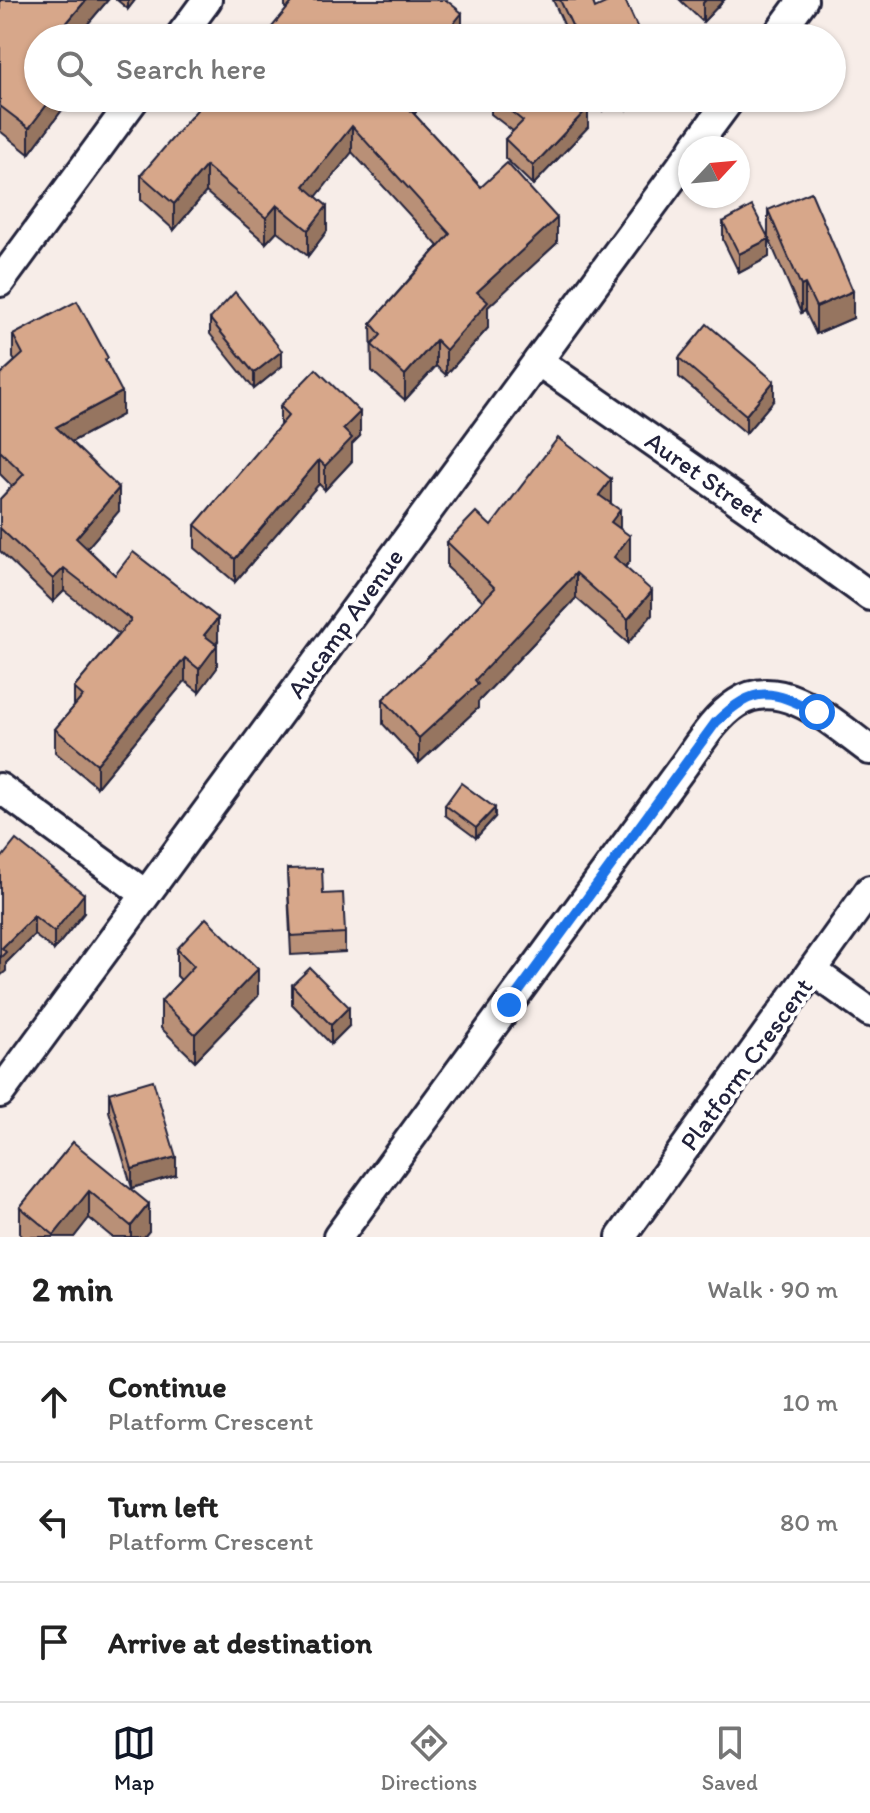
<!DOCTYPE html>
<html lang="en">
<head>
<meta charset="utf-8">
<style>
  body { margin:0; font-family:Itim,sans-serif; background:#f6f6f6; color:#222 }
  .compass { position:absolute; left:678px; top:136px; width:72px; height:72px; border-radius:50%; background:#fff; box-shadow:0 2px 6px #0004; rotate:64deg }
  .stop { position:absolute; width:24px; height:24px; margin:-18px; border:6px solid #1a73e8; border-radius:50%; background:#fff }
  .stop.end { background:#1a73e8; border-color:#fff; box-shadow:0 2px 8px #0008 }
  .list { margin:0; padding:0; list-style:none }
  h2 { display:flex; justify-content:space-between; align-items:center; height:104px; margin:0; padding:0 32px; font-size:34px }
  h2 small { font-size:26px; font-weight:400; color:#767676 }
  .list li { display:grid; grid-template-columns:52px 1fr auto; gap:24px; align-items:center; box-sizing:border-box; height:120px; padding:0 32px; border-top:2px solid #e0e0e0 }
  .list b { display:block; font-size:30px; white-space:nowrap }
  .list p { margin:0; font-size:26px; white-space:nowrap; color:#767676 }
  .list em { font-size:26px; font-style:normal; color:#767676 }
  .icon { flex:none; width:44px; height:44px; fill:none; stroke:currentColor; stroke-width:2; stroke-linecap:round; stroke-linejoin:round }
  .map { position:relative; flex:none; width:870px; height:1237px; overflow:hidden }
  .search { position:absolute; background:#fff; box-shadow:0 2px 6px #0004; left:24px; right:24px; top:24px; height:88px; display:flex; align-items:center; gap:20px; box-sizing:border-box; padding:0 28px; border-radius:44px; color:#767676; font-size:30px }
  .sheet { height:464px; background:#fff }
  nav { display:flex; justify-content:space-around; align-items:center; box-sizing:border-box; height:112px; border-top:2px solid #e0e0e0; background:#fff; font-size:22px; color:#767676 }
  nav a { display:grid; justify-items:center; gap:4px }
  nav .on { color:#111827 }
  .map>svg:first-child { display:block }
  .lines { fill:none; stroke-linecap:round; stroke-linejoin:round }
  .street-casing { stroke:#22223b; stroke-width:34 }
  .street { stroke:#fff; stroke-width:28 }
  .wall { fill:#b99077; stroke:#22223b; stroke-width:2 }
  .shaded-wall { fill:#967561; stroke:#22223b; stroke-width:2 }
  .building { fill:#d7a78a; stroke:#22223b; stroke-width:2 }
  .route { stroke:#1a73e8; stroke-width:10 }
  .labels { text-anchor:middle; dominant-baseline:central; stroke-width:8; stroke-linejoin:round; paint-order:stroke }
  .street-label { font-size:26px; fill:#22223b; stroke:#fff }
</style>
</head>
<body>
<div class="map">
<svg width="870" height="1237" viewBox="0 0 870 1237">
  <rect width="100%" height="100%" fill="#f7ede8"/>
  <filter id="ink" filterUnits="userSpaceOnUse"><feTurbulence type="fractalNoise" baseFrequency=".0125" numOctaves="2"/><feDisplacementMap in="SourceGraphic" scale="16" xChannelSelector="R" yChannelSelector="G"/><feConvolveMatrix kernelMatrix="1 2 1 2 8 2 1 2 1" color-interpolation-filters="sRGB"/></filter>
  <g filter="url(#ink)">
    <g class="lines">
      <defs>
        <g id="street">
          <path d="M179 38 207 0"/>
          <path d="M775 38 803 0"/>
          <path d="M694 148 731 98"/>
          <path d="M0 282 135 98"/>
          <path d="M538 361 756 513 870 596"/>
          <path d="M0 788 145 894"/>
          <path d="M813 971 870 1012"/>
          <path d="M0 1093 690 154"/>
          <path d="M338 1237 684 765C699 744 715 717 737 703 782 673 836 726 870 750"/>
          <path d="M621 1237 870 890"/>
        </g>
      </defs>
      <use href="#street" class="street-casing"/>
      <use href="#street" class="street"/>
    </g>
    <g class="wall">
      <path d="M0 0H108L76 38H38V98H71L29 154 0 131Z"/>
      <path d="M117 0H135L128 9Z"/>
      <path d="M285 0H446L462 38 287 9 285 8Z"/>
      <path d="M553 0H592L595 8 639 38H570Z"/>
      <path d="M680 0H724L703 22Z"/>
      <path d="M416 98V112L414 114 481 187 557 243 488 307V328L446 375 436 366 405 400 372 371 371 323 438 246 352 152 316 197 327 231 308 256 277 231 266 243 206 192 174 230 141 200V175L214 100Z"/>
      <path d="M491 98H577L588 127 533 185 505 158V139L513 131 491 114Z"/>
      <path d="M597 98H634L627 109 613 99 603 110Z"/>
      <path d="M768 210 853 318 816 334 805 311 801 313 769 239V257L739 273 723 240V222L768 237Z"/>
      <path d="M210 319 282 366 254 389 210 334Z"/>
      <path d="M13 335 108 365 122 415 71 442 119 511 87 548 115 575 218 641 216 644 217 668 199 692 185 681 97 787 55 752V729L74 707V688L119 634 64 591 53 602 0 551V499L12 486 0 474V375L15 361 13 358Z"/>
      <path d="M679 358 774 400 746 433 679 377Z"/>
      <path d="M280 406 360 436 352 444V461L325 490 319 484 235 582 195 548V525L280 426Z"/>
      <path d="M611 503 630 561 625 567 652 615 628 643 576 598 478 702V708L419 763 383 724V699L438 648 483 601 447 567V542L491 526Z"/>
      <path d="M445 805 495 817 476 838 445 815Z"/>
      <path d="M0 860 84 913 54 950 34 935 6 963V971Z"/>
      <path d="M287 869 323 894 345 933V952L291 955Z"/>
      <path d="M177 949 258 996 195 1061 161 1028V1001L181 980 177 976Z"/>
      <path d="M292 985 349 1026 331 1044 292 1004Z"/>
      <path d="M109 1093 176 1175 132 1188 109 1111Z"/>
      <path d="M73 1142 149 1231 144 1237H112L89 1218 74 1237H23L20 1234V1207Z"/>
    </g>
    <g class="shaded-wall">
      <path d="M86 0H108L76 38H54Z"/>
      <path d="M128 0H135L128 9Z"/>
      <path d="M706 0H724L703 22V3Z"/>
      <path d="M462 13V38H442Z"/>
      <path d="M639 31V38H624Z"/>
      <path d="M52 98H71L29 154V128Z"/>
      <path d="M406 98H416V112L403 127V102Z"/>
      <path d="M603 98H613L603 110Z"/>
      <path d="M627 98H634L627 109Z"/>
      <path d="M588 108V127L533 185V166Z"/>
      <path d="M352 126V152L304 212V186Z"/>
      <path d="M206 166V192L174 230V204Z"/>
      <path d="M277 205V231L266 243V218Z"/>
      <path d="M327 206V231L308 256V230Z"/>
      <path d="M557 218V243L488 307V328L446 375V350L477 292Z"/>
      <path d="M769 239V257L739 273V254Z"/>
      <path d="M805 284V311L801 313V286Z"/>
      <path d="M853 291V318L816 334V307Z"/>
      <path d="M436 340V366L405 400V375Z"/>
      <path d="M282 351V366L254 389V373Z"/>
      <path d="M774 381V400L746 433V415Z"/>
      <path d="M122 392V415L56 450V427Z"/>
      <path d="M360 412V436L352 444V461L325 490V466L343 429Z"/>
      <path d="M319 460V484L235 582V559Z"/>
      <path d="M611 479V503L599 519V495Z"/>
      <path d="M119 488V511L76 561V538Z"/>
      <path d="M620 510V535L611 522Z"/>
      <path d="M630 536V561L614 581V557Z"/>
      <path d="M64 568V591L53 602V579Z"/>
      <path d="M576 573V598L478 702V708L419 763V738Z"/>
      <path d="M652 591V615L628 643V619Z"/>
      <path d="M218 618V641L204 658V635Z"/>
      <path d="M217 645V668L199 692V669Z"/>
      <path d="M185 658V681L97 787V764Z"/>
      <path d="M495 808V817L476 838V828Z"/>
      <path d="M84 894V913L54 950V932Z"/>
      <path d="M34 916V935L6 963V971L0 976V958L2 948Z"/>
      <path d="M258 969V996L195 1061V1034Z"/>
      <path d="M349 1007V1026L331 1044V1025Z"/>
      <path d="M176 1157V1175L132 1188V1169Z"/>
      <path d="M89 1191V1218L74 1237H54V1235Z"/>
      <path d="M149 1204V1231L144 1237H131V1226Z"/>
    </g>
    <g class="building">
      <path d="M0 0H86L54 38H38V98H52L29 128 0 106Z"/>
      <path d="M294 0H446L462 13 442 38H263Z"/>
      <path d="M560 0H592L595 8 612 0H625L639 31 624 38H578Z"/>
      <path d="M207 98H212L214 100 215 98H406L403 102 481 187 507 163 557 218 477 292 488 302 446 350 436 340 405 375 372 345 381 335 371 323 450 234 352 126 304 186 327 206 308 230 277 205 266 218 206 166 174 204 141 175Z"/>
      <path d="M494 98H577L588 108 533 166 505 139 523 121Z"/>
      <path d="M811 192 853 291 816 307 805 284 801 286 768 210Z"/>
      <path d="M752 206 769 239 739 254 723 222Z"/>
      <path d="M235 292 282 351 254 373 210 319Z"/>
      <path d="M77 301 108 358 105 360 122 392 56 427 119 488 76 538 115 575 133 552 218 618 204 635 217 645 199 669 185 658 97 764 55 729 83 696 74 688 131 620 64 568 53 579 0 528V499L24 474 0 451V375L23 354 13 335Z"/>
      <path d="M707 324 774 381 746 415 679 358Z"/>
      <path d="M316 369 360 412 343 429 352 438 325 466 319 460 235 559 195 525 289 415 280 406Z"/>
      <path d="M558 438 611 479 599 495 620 510 611 522 630 536 614 557 652 591 628 619 576 573 475 680 478 684 419 738 383 699 438 648 495 588 447 542 476 512 491 526Z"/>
      <path d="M461 783 495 808 476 828 445 805Z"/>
      <path d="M16 840 84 894 54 932 34 916 2 948 6 952 0 958V860Z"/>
      <path d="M322 868 323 894 343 893 345 933 291 936 287 869Z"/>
      <path d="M206 918 258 969 195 1034 161 1001 194 966 177 949Z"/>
      <path d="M310 968 349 1007 331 1025 292 985Z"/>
      <path d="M153 1080 176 1157 132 1169 109 1093Z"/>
      <path d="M73 1142 149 1204 131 1226 89 1191 54 1235 20 1207Z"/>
    </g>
  </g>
  <g class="lines" filter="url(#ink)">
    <path class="route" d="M509 1005 716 722C756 684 771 690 817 712"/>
  </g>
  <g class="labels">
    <g class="street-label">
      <text transform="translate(705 477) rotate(35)">Auret Street</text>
      <text transform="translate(345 623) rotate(-54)">Aucamp Avenue</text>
      <text transform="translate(746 1064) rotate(-54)">Platform Crescent</text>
    </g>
  </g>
</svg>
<svg class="compass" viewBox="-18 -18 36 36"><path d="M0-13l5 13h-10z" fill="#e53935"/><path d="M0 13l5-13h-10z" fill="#767676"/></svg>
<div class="stop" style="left:817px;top:712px"></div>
<div class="stop end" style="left:509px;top:1005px"></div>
<div class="search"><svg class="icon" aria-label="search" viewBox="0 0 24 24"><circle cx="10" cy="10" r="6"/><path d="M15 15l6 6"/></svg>Search here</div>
</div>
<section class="sheet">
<h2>2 min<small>Walk · 90 m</small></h2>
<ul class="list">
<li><svg class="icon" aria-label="ahead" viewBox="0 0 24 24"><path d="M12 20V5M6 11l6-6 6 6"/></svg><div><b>Continue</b><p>Platform Crescent</p></div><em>10 m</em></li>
<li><svg class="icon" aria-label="left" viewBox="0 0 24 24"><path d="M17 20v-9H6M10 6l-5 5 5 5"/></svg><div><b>Turn left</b><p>Platform Crescent</p></div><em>80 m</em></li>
<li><svg class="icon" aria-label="arrive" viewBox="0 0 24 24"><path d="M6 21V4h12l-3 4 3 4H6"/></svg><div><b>Arrive at destination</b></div></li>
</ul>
</section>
<nav>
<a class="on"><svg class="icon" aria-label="map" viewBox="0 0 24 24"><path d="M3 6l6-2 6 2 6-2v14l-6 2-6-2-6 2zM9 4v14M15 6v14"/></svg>Map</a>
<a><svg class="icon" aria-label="directions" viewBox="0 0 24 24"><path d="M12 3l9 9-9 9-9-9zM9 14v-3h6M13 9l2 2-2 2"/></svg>Directions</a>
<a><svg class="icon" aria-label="saved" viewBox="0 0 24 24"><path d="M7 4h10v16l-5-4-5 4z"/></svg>Saved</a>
</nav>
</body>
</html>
